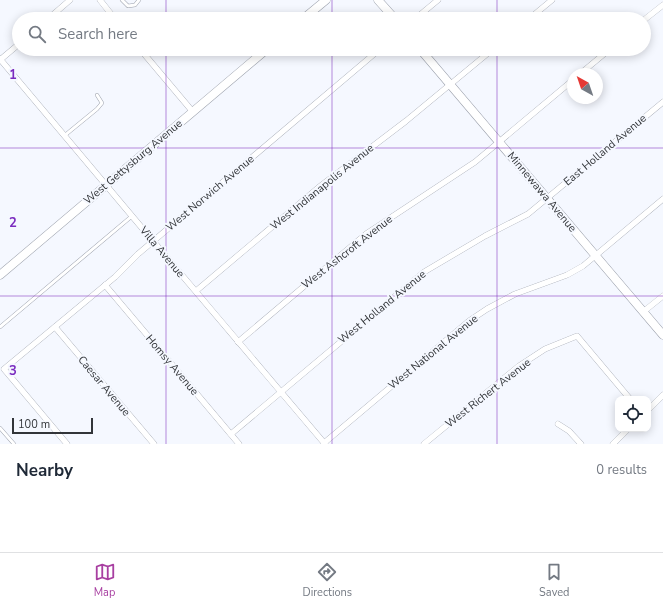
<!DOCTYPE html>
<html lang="en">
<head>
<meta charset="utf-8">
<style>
  body { margin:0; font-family:"Nunito Sans",sans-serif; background:#f2f2f3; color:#1f2937 }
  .controls { position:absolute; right:12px; bottom:12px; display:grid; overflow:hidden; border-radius:8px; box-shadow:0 2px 10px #0003 }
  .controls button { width:36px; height:36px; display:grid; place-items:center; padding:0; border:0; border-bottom:1px solid #e0e1e3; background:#fff; color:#1f2937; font:20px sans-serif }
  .compass { position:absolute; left:567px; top:68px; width:36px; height:36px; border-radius:50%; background:#fff; box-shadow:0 2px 10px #0003; rotate:320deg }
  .scale { position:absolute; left:12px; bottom:10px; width:81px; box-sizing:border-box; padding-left:4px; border:2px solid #323539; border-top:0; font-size:11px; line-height:14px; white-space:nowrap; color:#323539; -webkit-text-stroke:3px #f5f8ff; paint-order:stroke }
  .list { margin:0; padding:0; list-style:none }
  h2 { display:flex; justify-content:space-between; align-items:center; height:52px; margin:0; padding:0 16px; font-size:17px }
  h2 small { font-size:13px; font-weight:400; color:#747a83 }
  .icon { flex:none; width:22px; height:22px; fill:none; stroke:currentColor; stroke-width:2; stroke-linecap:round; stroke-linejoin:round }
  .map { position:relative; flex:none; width:663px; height:444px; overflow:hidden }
  .search { position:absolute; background:#fff; box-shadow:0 2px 10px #0003; left:12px; right:12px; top:12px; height:44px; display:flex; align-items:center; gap:10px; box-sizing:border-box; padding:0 14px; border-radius:22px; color:#747a83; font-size:15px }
  .sheet { height:108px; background:#fff }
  nav { display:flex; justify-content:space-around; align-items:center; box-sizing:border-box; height:56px; border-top:1px solid #e0e1e3; background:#fff; font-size:11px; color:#747a83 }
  nav a { display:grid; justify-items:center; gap:2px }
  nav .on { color:#a83fa1 }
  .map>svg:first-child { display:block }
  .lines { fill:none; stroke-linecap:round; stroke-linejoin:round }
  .lane-casing { stroke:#9ca1ac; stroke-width:4 }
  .street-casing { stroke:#9ca1ac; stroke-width:6 }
  .secondary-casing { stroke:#9ca1ac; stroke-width:9 }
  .lane { stroke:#fff; stroke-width:3 }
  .street { stroke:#fff; stroke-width:5.5 }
  .secondary { stroke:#fff; stroke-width:8 }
  .grid { fill:none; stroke:#7b2cbf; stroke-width:1; stroke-opacity:0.55 }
  .labels { text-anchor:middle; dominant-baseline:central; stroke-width:4; stroke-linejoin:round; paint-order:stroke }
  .street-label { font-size:11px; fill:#323539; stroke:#f5f8ff }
  .grid-label { font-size:13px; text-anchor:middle; font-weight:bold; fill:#7b2cbf; stroke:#f5f8ff; stroke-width:4; stroke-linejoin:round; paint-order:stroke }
</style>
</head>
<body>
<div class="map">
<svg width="663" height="444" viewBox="0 0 663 444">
  <rect width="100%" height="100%" fill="#f5f8ff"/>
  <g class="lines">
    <defs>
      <g id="lane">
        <path d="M122 0 128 6 135 5 139 0"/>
        <path d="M64 136 97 109 102 103 97 95"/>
        <path d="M0 327 132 216"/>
        <path d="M0 428 14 444"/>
      </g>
      <g id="street">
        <path d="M100 0 115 19"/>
        <path d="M48 19 70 0"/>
        <path d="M415 19 438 0"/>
        <path d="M529 19 552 0"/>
        <path d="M644 20 663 5"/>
        <path d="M140 49 193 112"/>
        <path d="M0 59 153 241 325 444"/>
        <path d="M0 60 19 44"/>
        <path d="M580 74 610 49"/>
        <path d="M105 285 239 444"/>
        <path d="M196 291 318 188 406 121 493 49"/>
        <path d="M643 312 663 296"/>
        <path d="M55 327 154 444"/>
        <path d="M238 342 366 234 475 162 573 80"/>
        <path d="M648 410 663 395"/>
        <path d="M558 424 569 431 581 444"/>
        <path d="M231 434 424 272 485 236 528 214 663 102"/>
        <path d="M324 443 469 321 487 309 515 294 567 275 583 266 663 199"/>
        <path d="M67 444 4 369 115 277 138 254 380 49"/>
        <path d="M424 444 519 366 545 349 577 336 630 399"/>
        <path d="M613 444 628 429"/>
      </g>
      <g id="secondary">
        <path d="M378 0 395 19"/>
        <path d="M303 19 326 0"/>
        <path d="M420 49 663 335"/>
        <path d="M0 275 267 49"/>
      </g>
    </defs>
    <use href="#lane" class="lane-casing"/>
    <use href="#street" class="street-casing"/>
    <use href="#secondary" class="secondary-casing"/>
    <use href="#lane" class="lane"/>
    <use href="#street" class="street"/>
    <use href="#secondary" class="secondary"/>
  </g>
  <path class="grid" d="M166 0V19M332 0V19M497 0V19M166 49V444M332 49V444M497 49V444M0 148H663M0 296H663"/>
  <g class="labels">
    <g class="street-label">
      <text transform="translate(605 150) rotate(-40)">East Holland Avenue</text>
      <text transform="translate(133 162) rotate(-40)">West Gettysburg Avenue</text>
      <text transform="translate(322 187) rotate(-39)">West Indianapolis Avenue</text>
      <text transform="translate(542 192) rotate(50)">Minnewawa Avenue</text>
      <text transform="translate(210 193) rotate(-40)">West Norwich Avenue</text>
      <text transform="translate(162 252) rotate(50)">Villa Avenue</text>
      <text transform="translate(347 252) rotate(-38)">West Ashcroft Avenue</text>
      <text transform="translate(382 307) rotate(-39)">West Holland Avenue</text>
      <text transform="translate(433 352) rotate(-39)">West National Avenue</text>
      <text transform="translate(172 365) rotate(50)">Homsy Avenue</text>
      <text transform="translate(104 386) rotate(50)">Caesar Avenue</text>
      <text transform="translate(488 393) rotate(-38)">West Richert Avenue</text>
    </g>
  </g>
  <g class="grid-label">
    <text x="13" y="79">1</text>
    <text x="13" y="227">2</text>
    <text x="13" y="375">3</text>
  </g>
</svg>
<div class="controls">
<button><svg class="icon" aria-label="locate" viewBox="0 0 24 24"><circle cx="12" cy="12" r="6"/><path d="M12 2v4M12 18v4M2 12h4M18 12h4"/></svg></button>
</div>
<svg class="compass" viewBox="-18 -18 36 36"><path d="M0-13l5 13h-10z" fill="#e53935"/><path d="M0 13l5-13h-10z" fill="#747a83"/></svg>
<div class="scale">100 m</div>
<div class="search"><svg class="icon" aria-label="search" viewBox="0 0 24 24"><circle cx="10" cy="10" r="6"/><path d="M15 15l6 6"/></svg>Search here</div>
</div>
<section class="sheet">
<h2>Nearby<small>0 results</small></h2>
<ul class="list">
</ul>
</section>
<nav>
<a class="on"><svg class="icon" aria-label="map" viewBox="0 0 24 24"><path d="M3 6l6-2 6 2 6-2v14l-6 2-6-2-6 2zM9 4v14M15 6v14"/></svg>Map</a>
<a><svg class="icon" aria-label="directions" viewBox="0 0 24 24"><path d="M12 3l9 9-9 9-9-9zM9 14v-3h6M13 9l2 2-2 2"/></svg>Directions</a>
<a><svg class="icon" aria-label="saved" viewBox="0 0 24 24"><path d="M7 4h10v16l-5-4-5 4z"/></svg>Saved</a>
</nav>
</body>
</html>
